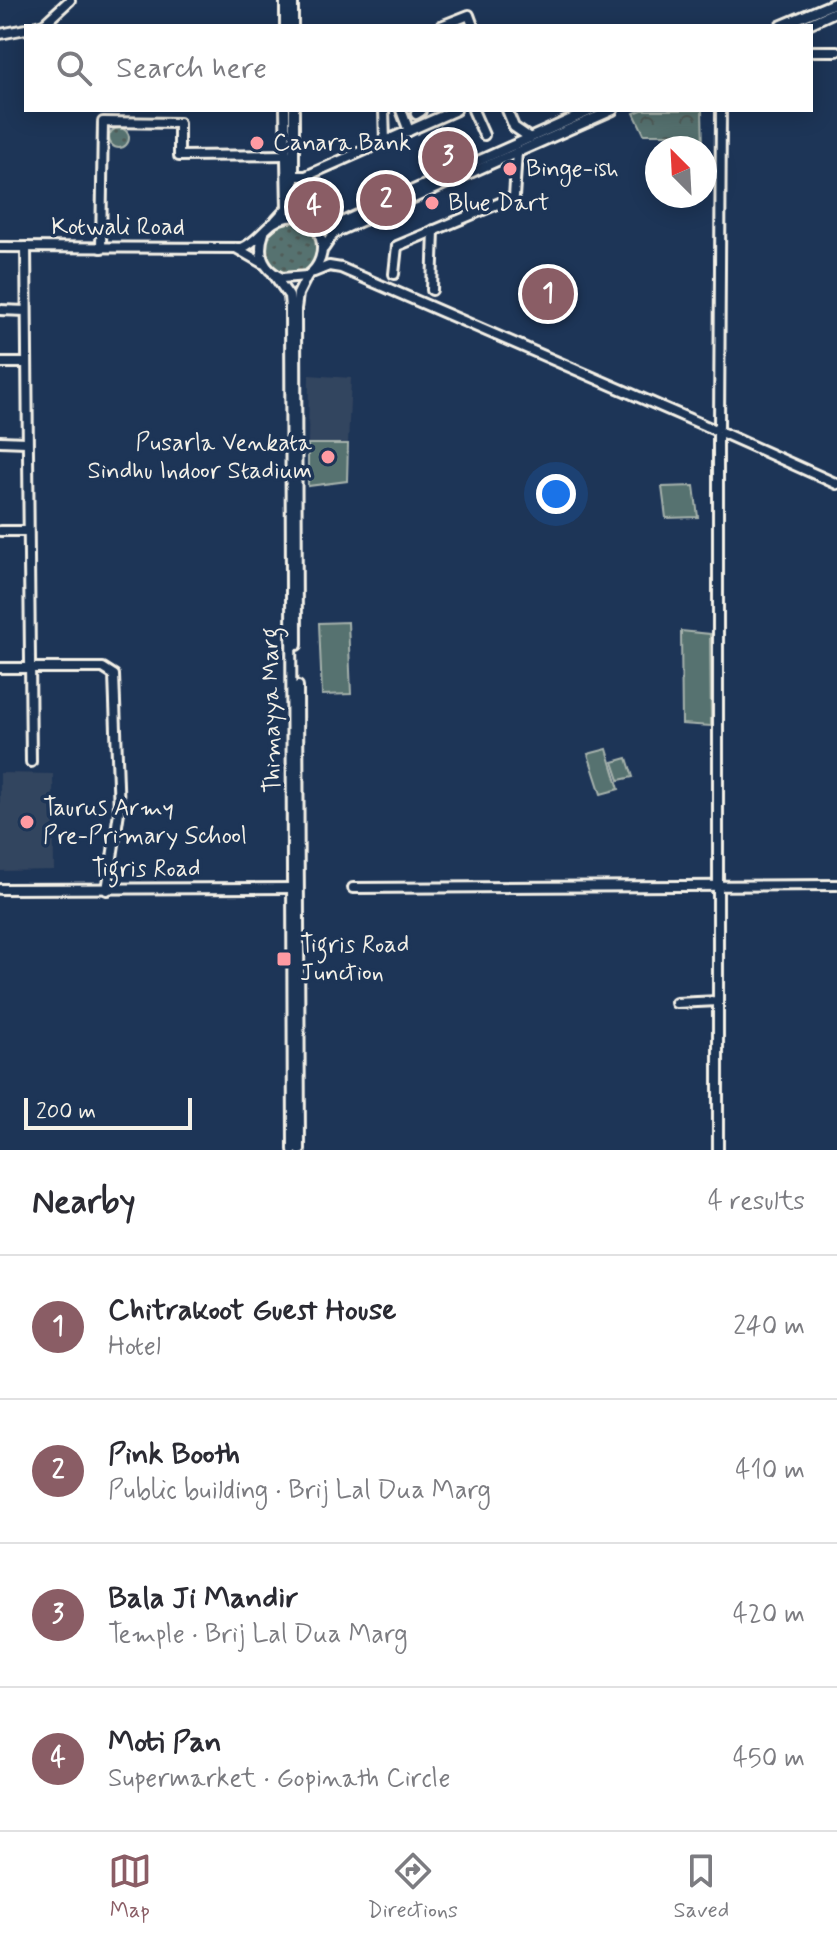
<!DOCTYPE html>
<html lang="en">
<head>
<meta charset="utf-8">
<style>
  body { margin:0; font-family:Mynerve,sans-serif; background:#f2f2f3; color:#2b2b33 }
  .compass { position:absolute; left:645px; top:136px; width:72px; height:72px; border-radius:50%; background:#fff; box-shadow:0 4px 20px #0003; rotate:336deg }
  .scale { position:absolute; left:24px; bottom:20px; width:168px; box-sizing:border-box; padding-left:8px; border:4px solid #f4f1e8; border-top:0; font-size:22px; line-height:28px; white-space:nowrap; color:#f4f1e8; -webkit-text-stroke:6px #1d3557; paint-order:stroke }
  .you { position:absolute; left:556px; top:494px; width:28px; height:28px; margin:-20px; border:6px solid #fff; border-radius:50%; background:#1a73e8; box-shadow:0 0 0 12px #1a73e833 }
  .badge { display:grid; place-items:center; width:52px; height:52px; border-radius:50%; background:#8a5d65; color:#fff; font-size:26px; font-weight:700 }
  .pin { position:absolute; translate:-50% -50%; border:4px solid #fff; box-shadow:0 2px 8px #0006 }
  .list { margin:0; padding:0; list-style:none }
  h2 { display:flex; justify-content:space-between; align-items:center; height:104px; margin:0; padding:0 32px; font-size:34px }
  h2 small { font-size:26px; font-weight:400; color:#7c7c81 }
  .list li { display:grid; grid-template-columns:52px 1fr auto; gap:24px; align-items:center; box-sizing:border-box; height:144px; padding:0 32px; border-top:2px solid #e1e1e2 }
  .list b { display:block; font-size:30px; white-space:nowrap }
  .list p { margin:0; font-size:26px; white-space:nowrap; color:#7c7c81 }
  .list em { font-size:26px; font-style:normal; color:#7c7c81 }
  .icon { flex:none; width:44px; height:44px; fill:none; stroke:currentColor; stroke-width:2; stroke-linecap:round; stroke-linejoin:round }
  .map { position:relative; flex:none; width:837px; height:1150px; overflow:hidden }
  .search { position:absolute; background:#fff; box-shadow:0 4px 20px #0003; left:24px; right:24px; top:24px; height:88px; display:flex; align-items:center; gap:20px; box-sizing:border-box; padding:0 28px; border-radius:0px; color:#7c7c81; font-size:30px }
  .sheet { height:680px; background:#fff }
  nav { display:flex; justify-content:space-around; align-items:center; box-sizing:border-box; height:112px; border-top:2px solid #e1e1e2; background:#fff; font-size:22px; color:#7c7c81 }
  nav a { display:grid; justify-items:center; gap:4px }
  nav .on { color:#8a5d65 }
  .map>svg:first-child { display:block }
  .built { fill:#33445e }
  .grass { fill:url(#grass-dots); stroke:#a6b2ac; stroke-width:2 }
  .forest { fill:url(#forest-crowns); stroke:#a6b2ac; stroke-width:2 }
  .green { fill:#57726f; stroke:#a6b2ac; stroke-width:2 }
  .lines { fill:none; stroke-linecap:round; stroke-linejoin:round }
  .minor-casing { stroke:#f4f1e8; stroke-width:14 }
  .minor { stroke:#1d3557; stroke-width:8 }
  .poi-dot { fill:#ff9aa2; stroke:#1d3557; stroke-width:3 }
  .labels { text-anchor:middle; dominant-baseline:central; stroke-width:7; stroke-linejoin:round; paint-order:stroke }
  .poi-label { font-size:24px; fill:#f4f1e8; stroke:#1d3557; text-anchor:start }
  .street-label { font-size:24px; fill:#f4f1e8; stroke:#1d3557 }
</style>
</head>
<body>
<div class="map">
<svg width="837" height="1150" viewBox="0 0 837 1150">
  <defs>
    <pattern id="grass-dots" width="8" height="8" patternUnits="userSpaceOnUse" patternTransform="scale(2)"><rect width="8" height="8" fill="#57726f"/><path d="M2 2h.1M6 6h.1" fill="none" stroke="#4f5b58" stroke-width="1.8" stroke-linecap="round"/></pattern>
    <pattern id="forest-crowns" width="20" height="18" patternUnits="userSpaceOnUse" patternTransform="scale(2)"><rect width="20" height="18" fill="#57726f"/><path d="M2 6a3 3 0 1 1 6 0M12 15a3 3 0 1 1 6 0" fill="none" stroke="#4f5b58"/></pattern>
  </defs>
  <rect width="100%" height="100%" fill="#1d3557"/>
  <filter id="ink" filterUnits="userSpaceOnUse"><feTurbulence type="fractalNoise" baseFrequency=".0125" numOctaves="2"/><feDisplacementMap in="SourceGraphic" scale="16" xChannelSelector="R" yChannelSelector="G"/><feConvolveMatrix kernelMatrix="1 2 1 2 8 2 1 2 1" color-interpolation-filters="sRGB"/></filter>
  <g filter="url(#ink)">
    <g class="built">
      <path d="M309 375 351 378 348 444H308Z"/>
      <path d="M0 773 53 774 54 870 0 871Z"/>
    </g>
    <g class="grass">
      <circle cx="119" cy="138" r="10"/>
      <circle cx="292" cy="247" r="27"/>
    </g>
    <path class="forest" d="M642 110H702L703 148H673L672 134H644L634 113Z"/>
    <g class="green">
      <path d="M308 444H348L347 481 308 486Z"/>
      <path d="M694 486 698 517 666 518 662 487Z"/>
      <path d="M348 622 351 694 322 695 319 623Z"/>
      <path d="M681 631 710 634 711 726 682 724Z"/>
      <path d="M607 749 619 789 601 794 588 754Z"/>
      <path d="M627 758 633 777 619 780 613 762Z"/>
    </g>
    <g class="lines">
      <defs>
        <g id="minor">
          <path d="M293 0V26"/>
          <path d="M37 26 44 24 70 0"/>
          <path d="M285 26V0"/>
          <path d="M441 26 469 15 473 26"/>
          <path d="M780 26 837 2"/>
          <path d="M804 26 837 11"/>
          <path d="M0 34 26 29"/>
          <path d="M811 51H837"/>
          <path d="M294 110V216"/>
          <path d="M384 110 385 142"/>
          <path d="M401 110 409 131"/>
          <path d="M473 110 484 135"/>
          <path d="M507 110 514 127 530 138"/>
          <path d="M416 114 421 111"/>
          <path d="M295 176H306L456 110"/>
          <path d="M276 220 287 208 285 110"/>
          <path d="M315 225 331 227 592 110"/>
          <path d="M0 247 242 248C260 241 268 220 287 217 323 211 334 258 307 276L282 278C262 269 257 253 264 233"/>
          <path d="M26 247 31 762"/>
          <path d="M101 248 103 122 179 123V156L288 155"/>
          <path d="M236 248 262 263"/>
          <path d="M324 248 334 233 613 110"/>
          <path d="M314 272 329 266 341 268 715 430"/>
          <path d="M394 274 397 246 514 197 517 152"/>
          <path d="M274 275 289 296 290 308 293 1150"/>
          <path d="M432 290 434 230"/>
          <path d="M0 310 26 311"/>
          <path d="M0 363H26"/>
          <path d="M719 427 721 110"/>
          <path d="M723 433 837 484"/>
          <path d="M0 441 26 442"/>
          <path d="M0 531H27"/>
          <path d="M297 645 296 309 298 294 307 276"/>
          <path d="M0 668H103L114 675 119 812 107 890"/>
          <path d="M298 686 300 1150"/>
          <path d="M353 888 837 885"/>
          <path d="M0 889 293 888"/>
          <path d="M676 1003 718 1001"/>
          <path d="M718 1150V435"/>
        </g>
      </defs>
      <use href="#minor" class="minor-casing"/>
      <use href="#minor" class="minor"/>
    </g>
  </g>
  <g class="poi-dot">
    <circle cx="257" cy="143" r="8"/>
    <circle cx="510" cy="169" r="8"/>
    <circle cx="432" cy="203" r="8"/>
    <circle cx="328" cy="457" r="8"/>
    <circle cx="27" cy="822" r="8"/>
    <rect x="276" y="951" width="16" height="16" rx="4"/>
  </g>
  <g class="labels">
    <g class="poi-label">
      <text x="273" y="143">Canara Bank</text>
      <text x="526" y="169">Binge-ish</text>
      <text x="448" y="203">Blue Dart</text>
      <text x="312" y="443" text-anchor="end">Pusarla Venkata<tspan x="312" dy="28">Sindhu Indoor Stadium</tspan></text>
      <text x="43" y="808">Taurus Army<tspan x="43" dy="28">Pre-Primary School</tspan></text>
      <text x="300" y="945">Tigris Road<tspan x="300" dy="28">Junction</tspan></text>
    </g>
    <g class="street-label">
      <text x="118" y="227">Kotwali Road</text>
      <text transform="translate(272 710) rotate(-91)">Thimayya Marg</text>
      <text x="146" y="869">Tigris Road</text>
    </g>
  </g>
</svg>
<svg class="compass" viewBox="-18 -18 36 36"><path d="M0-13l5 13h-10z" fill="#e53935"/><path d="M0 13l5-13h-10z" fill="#7c7c81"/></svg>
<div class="scale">200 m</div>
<div class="you"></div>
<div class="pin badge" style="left:548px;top:294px">1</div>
<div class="pin badge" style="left:386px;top:200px">2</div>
<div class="pin badge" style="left:448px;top:157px">3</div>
<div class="pin badge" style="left:314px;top:207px">4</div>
<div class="search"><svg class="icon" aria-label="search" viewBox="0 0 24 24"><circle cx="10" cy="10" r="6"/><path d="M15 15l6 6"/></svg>Search here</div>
</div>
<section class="sheet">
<h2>Nearby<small>4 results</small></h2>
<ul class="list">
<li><span class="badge">1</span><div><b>Chitrakoot Guest House</b><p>Hotel</p></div><em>240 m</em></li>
<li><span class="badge">2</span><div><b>Pink Booth</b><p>Public building · Brij Lal Dua Marg</p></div><em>410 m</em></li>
<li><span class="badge">3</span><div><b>Bala Ji Mandir</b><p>Temple · Brij Lal Dua Marg</p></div><em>420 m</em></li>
<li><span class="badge">4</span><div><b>Moti Pan</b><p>Supermarket · Gopinath Circle</p></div><em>450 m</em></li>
</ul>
</section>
<nav>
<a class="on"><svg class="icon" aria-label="map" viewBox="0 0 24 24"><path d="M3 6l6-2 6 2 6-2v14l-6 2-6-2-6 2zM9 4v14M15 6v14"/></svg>Map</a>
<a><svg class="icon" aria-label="directions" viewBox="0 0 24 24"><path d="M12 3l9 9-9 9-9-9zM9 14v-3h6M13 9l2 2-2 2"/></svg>Directions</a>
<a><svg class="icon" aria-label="saved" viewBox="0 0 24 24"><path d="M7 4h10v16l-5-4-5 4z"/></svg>Saved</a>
</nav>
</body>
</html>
